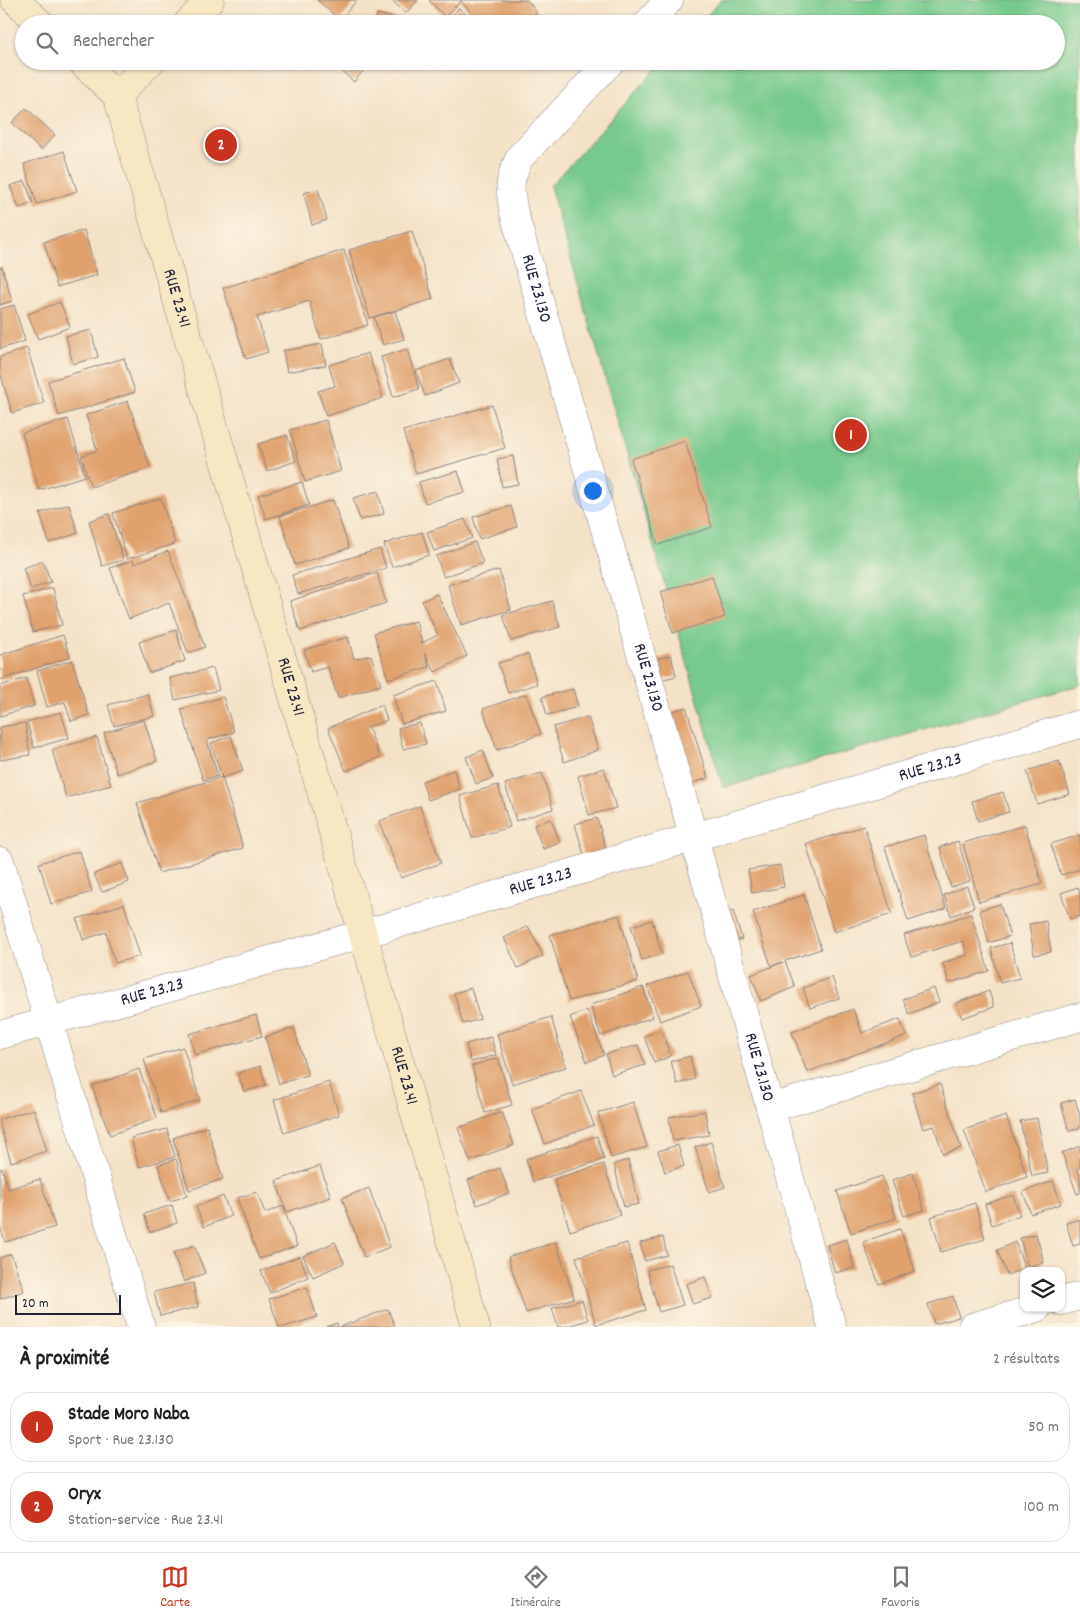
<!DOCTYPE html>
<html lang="fr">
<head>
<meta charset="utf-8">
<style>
  body { margin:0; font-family:Dekko,sans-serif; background:#f6f6f6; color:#202124 }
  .controls { position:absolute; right:15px; bottom:15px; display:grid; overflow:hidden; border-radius:10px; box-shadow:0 1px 4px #0004 }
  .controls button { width:45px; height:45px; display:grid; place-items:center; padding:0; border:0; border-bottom:1px solid #e0e0e0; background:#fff; color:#202124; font:25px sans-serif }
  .scale { position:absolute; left:15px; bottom:12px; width:106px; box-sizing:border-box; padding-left:5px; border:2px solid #22223b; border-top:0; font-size:14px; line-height:18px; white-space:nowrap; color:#22223b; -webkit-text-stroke:4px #fcf5e5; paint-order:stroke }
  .you { position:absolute; left:592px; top:490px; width:18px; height:18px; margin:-12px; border:4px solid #fff; border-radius:50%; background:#1a73e8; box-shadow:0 0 0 8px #1a73e833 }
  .badge { display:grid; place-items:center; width:32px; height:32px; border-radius:50%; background:#c8321e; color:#fff; font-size:16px; font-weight:700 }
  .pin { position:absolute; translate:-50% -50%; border:2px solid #fff; box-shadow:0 1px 5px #0006 }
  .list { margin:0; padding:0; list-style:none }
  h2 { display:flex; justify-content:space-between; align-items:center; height:65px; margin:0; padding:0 20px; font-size:21px }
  h2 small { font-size:16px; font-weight:400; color:#757577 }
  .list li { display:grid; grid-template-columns:32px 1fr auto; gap:15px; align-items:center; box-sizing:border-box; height:70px; margin:0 10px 10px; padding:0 10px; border:1px solid #e0e0e0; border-radius:20px }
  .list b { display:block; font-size:19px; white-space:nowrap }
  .list p { margin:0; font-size:16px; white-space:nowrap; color:#757577 }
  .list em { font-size:16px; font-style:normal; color:#757577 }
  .icon { flex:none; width:28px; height:28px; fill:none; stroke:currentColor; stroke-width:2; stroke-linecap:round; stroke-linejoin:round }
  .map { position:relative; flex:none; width:1080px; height:1327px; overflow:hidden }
  .search { position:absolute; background:#fff; box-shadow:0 1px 4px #0004; left:15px; right:15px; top:15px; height:55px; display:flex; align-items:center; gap:12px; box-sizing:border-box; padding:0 18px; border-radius:28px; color:#757577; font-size:19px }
  .sheet { height:225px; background:#fff }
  nav { display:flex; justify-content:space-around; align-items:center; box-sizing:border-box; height:70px; border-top:1px solid #e0e0e0; background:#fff; font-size:14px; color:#757577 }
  nav a { display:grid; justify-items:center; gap:2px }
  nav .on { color:#c8321e }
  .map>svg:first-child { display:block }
  .green { fill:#77ca8d; stroke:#4c7664 }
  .building { fill:#e0a16d }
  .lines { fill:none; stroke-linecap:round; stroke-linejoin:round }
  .street-casing { stroke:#8b8281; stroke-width:29 }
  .secondary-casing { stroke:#8b8281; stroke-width:29 }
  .street { stroke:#fff; stroke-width:28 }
  .secondary { stroke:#f7e8c3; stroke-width:28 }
  .labels { text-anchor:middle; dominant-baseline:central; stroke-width:5; stroke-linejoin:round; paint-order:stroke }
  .street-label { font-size:18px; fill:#22223b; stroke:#fcf5e5 }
</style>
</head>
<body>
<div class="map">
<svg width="1080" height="1327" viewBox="0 0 1080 1327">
  <rect width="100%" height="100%" fill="#fcf5e5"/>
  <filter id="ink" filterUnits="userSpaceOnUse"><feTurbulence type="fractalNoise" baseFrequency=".02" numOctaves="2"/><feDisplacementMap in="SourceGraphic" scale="10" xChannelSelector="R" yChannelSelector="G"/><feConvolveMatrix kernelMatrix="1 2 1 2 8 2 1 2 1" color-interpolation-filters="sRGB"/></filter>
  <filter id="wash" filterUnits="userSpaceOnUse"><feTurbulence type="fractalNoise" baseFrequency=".0096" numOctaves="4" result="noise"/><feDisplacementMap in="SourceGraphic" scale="20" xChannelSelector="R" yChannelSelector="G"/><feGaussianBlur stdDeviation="1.12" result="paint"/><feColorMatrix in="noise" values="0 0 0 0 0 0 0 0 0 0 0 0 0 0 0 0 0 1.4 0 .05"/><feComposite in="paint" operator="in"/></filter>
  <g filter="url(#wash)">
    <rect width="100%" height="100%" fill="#f4e2c7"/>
    <path class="green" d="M721 0H1080V685L723 788 550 186 664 61H1056V24H699Z"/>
    <g id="blocks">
      <g class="building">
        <path d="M317 0H357L340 20Z"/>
        <path d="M391 0H418L406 13Z"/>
        <path d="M429 0H527L537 13 523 24H480L461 1 445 17Z"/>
        <path d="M459 8 472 20 469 24H445Z"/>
        <path d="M377 14 404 20 403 24H375Z"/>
        <path d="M330 61H371L354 82Z"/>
        <path d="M26 108 55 135 41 150 12 123Z"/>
        <path d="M64 151 77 191 37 204 24 164Z"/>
        <path d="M25 181 33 203 19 208 10 186Z"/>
        <path d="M318 189 327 220 312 225 304 193Z"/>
        <path d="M84 230 97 275 57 287 44 242Z"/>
        <path d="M412 231 433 299 370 318 349 250Z"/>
        <path d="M344 250 368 325 321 339 309 301 257 317 268 352 246 359 223 288Z"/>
        <path d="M0 267H2L12 301 0 305Z"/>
        <path d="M60 302 70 327 38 339 28 314Z"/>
        <path d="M14 305 25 341 0 349V309Z"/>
        <path d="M395 311 404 339 383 345 374 317Z"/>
        <path d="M91 330 98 357 73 364 66 336Z"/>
        <path d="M322 344 326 365 287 372 283 351Z"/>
        <path d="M27 348 44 403 12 413 0 372V357Z"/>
        <path d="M407 349 419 389 393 397 381 357Z"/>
        <path d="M368 353 383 398 326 416 318 391 335 386 329 365Z"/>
        <path d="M124 358 135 392 59 416 48 381Z"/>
        <path d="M450 359 459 383 425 396 416 371Z"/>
        <path d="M128 401 150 468 91 487 81 456 97 450 86 415Z"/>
        <path d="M492 405 505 448 416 474 403 431Z"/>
        <path d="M68 419 85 476 39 490 22 433Z"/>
        <path d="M326 420 341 471 305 482 290 430Z"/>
        <path d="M287 435 296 461 267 471 258 444Z"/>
        <path d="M685 441 712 527 658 545 631 459Z"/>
        <path d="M513 456 518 484 502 487 497 459Z"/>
        <path d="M458 471 465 492 425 503 419 482Z"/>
        <path d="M302 482 309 505 266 519 258 495Z"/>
        <path d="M378 491 384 514 360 520 353 498Z"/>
        <path d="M161 498 175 544 127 559 113 513Z"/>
        <path d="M333 500 349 548 295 565 280 516Z"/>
        <path d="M69 504 78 533 49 543 40 513Z"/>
        <path d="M511 506 517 527 479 539 473 517Z"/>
        <path d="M109 514 123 560 102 566 89 521Z"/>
        <path d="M465 519 472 538 434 551 427 532Z"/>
        <path d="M422 532 429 555 392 567 384 544Z"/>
        <path d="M475 542 483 563 444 577 436 556Z"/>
        <path d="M380 549 386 568 298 594 292 575Z"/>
        <path d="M168 551 205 647 188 653 169 603 129 619 110 568 133 560 134 564Z"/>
        <path d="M43 561 51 582 31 589 23 568Z"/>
        <path d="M499 570 511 610 461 625 448 585Z"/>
        <path d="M377 573 386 603 300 631 290 601Z"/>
        <path d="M712 576 725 617 673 633 660 592Z"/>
        <path d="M53 588 62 625 33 632 23 596Z"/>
        <path d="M437 594 467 656 435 672 425 653 429 667 388 679 374 633 416 621 422 643 438 635 422 601Z"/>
        <path d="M552 601 560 627 511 641 503 615Z"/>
        <path d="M176 630 185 661 149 673 139 642Z"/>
        <path d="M63 635 70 657 0 680V655Z"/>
        <path d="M348 637 354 659 371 655 381 685 338 698 328 667 311 672 304 650Z"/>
        <path d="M528 654 537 684 508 693 498 663Z"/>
        <path d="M671 655 676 676 648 683 643 663Z"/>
        <path d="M72 660 89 715 71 721 65 702 47 707 37 671Z"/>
        <path d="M213 668 219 690 175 700 170 678Z"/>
        <path d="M26 678 34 706 0 716V686Z"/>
        <path d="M437 681 446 711 402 724 393 695Z"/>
        <path d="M573 689 578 707 547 715 542 697Z"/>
        <path d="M148 694 154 716 114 726 108 705Z"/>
        <path d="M526 694 541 734 497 750 483 709Z"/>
        <path d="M223 697 234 732 207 740 218 776 203 780 181 709Z"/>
        <path d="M382 705 387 720 368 727 380 757 346 771 328 728Z"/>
        <path d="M686 707 708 778 684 786 663 714Z"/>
        <path d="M61 712 69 738 34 748 27 722Z"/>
        <path d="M588 717 598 750 564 762 553 727Z"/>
        <path d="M144 720 157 761 117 774 104 733Z"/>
        <path d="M25 723 30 755 0 760V727Z"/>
        <path d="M420 723 426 744 403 749 398 728Z"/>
        <path d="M231 736 243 771 222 778 211 743Z"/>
        <path d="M97 737 111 785 66 798 52 750Z"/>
        <path d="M483 750 493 778 476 784 466 757Z"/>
        <path d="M1059 761 1070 794 1037 804 1027 771Z"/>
        <path d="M604 768 616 808 589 815 578 776Z"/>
        <path d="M454 770 460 789 428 800 422 781Z"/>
        <path d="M542 773 553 809 516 821 505 784Z"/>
        <path d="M222 777 243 848 159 873 137 803Z"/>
        <path d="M498 785 510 827 472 838 460 796Z"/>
        <path d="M1003 792 1009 812 978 821 972 801Z"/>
        <path d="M420 806 441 863 401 878 379 821Z"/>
        <path d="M597 818 607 852 585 858 575 824Z"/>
        <path d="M551 819 560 843 543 849 534 825Z"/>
        <path d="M1025 825 1042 884 979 902 963 843Z"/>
        <path d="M864 826 892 914 834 932 806 844Z"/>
        <path d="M924 835 946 909 908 921 885 847Z"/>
        <path d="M1080 835V869L1061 875 1051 844Z"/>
        <path d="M958 841 970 881 951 887 940 847Z"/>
        <path d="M80 851 92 892 51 904 39 863Z"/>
        <path d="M122 863 129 882 102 892 94 874Z"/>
        <path d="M780 865 784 887 752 893 748 870Z"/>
        <path d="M967 886 974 907 951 916 944 895Z"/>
        <path d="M1078 887 1080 893V916L1070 919 1061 893Z"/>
        <path d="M804 895 821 949 785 961 795 987 761 1001 751 975 783 962 771 966 753 912Z"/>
        <path d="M124 904 140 956 115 963 106 932 83 940 77 919Z"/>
        <path d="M1000 904 1010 936 989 943 980 910Z"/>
        <path d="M733 911 742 939 725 944 717 916Z"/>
        <path d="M971 914 989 971 949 983 943 963 967 955 963 941 911 957 904 935Z"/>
        <path d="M619 915 638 981 569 1001 550 935Z"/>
        <path d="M652 920 662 954 642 960 631 926Z"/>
        <path d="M1046 921 1051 952 1034 955 1029 924Z"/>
        <path d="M528 926 543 956 518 968 504 938Z"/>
        <path d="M1010 943 1020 978 1000 983 991 948Z"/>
        <path d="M688 971 701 1006 660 1021 647 986Z"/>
        <path d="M832 977 839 998 810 1008 803 988Z"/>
        <path d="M643 987 653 1017 601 1036 590 1005Z"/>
        <path d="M471 988 480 1019 463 1024 454 993Z"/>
        <path d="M934 988 939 1002 909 1014 903 999Z"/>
        <path d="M989 991 994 1007 962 1018 956 1003Z"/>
        <path d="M853 1009 862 1033 900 1019 906 1036 807 1072 792 1032Z"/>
        <path d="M587 1010 604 1055 587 1062 570 1017Z"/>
        <path d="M256 1015 262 1036 195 1055 189 1034Z"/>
        <path d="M551 1017 566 1067 512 1084 497 1034Z"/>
        <path d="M294 1028 308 1075 279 1084 265 1037Z"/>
        <path d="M661 1030 671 1056 654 1063 644 1036Z"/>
        <path d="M491 1037 496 1055 471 1062 466 1044Z"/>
        <path d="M638 1045 645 1065 612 1075 606 1054Z"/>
        <path d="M183 1047 200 1100 161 1113 144 1059Z"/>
        <path d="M690 1056 695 1079 677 1084 671 1061Z"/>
        <path d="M498 1058 512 1105 485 1113 472 1066Z"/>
        <path d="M260 1066 266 1085 244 1092 238 1073Z"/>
        <path d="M139 1069 157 1118 110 1135 92 1086Z"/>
        <path d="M329 1082 339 1115 284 1133 274 1100Z"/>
        <path d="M940 1084 961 1148 943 1154 934 1126 923 1129 912 1093Z"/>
        <path d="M581 1091 594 1125 545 1144 532 1109Z"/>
        <path d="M1075 1099 1080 1116V1128L1069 1131 1061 1103Z"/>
        <path d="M633 1102 647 1147 611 1158 598 1113Z"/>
        <path d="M34 1109 47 1151 11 1162 0 1125V1119Z"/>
        <path d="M705 1111 709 1135 673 1141 669 1117Z"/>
        <path d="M502 1112 514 1145 470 1161 458 1128Z"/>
        <path d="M1006 1116 1027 1177 986 1192 964 1130Z"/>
        <path d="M1037 1118 1048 1173 1032 1176 1020 1121Z"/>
        <path d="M207 1127 223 1179 189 1190 173 1138Z"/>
        <path d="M167 1129 175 1157 139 1167 131 1138Z"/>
        <path d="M597 1136 604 1159 533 1182 526 1159Z"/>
        <path d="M711 1142 725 1187 709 1192 695 1147Z"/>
        <path d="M678 1145 684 1166 665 1172 658 1151Z"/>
        <path d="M1080 1146V1168L1077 1169 1080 1176V1193L1077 1194 1062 1153Z"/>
        <path d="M176 1159 187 1196 170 1201 158 1165Z"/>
        <path d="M628 1160 639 1204 624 1207 614 1164Z"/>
        <path d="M604 1164 620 1215 570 1231 554 1179Z"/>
        <path d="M320 1166 331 1197 287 1212 276 1181Z"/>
        <path d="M2 1168 8 1189 40 1179 55 1227 5 1242 0 1226V1169Z"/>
        <path d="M500 1168 509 1193 477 1205 468 1180Z"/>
        <path d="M913 1173 924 1210 904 1216 892 1180Z"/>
        <path d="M882 1176 896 1218 851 1233 837 1191Z"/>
        <path d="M1053 1181 1061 1204 1031 1214 1023 1192Z"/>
        <path d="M369 1188 390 1247 364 1257 342 1198Z"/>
        <path d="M257 1192 265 1213 283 1206 297 1246 259 1259 237 1198Z"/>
        <path d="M1013 1195 1020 1215 992 1225 985 1204Z"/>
        <path d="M223 1196 231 1216 204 1227 196 1207Z"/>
        <path d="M975 1203 985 1239 941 1252 931 1217Z"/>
        <path d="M172 1205 177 1223 150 1232 144 1214Z"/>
        <path d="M1080 1219V1244L1073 1246 1066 1223Z"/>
        <path d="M900 1229 915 1271 879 1284 863 1242Z"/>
        <path d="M1036 1234 1044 1262 1028 1267 1020 1238Z"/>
        <path d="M663 1237 667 1255 645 1261 640 1243Z"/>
        <path d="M847 1239 854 1268 835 1273 827 1245Z"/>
        <path d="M335 1242 344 1263 313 1277 303 1256Z"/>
        <path d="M556 1242 574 1298 526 1313 508 1257Z"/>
        <path d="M1015 1242 1025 1268 1007 1275 997 1250Z"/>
        <path d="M627 1243 646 1310 596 1325 576 1257Z"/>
        <path d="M194 1245 205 1273 184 1282 173 1253Z"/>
        <path d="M11 1254 24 1291 0 1299V1258Z"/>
        <path d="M300 1256 308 1277 270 1293 261 1271Z"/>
        <path d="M670 1264 683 1305 659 1312 647 1270Z"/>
        <path d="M705 1277 712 1298 693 1304 686 1284Z"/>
        <path d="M193 1283 198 1307 160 1316 154 1292Z"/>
        <path d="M307 1287 317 1317 284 1327H279L269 1299Z"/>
        <path d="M953 1296 959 1317 934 1324 928 1304Z"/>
        <path d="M582 1300 588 1320 564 1327H558L552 1308Z"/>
        <path d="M388 1309 395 1327H340Z"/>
        <path d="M337 1323 338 1327H326Z"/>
      </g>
    </g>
  </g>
  <g filter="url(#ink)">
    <use href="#blocks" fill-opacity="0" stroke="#8b8281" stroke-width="1"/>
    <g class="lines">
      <defs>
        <g id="street">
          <path d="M647 24 669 0"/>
          <path id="s1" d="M611 61 520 157C508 181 509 187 514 213L694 838 832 1327"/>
          <path d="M0 861 141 1327"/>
          <path id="s2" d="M0 1035 363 934 1080 724"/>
          <path d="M770 1108 1080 1017"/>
          <path d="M1061 1301 1080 1296"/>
          <path d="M972 1327 1037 1308"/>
        </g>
        <g id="secondary">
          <path d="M15 0 41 24"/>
          <path d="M187 24 210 0"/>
          <path id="s3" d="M81 61 117 96 363 934 476 1327"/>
          <path d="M117 96 151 61"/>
        </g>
      </defs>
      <use href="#street" class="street-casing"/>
      <use href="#secondary" class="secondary-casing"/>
      <use href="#street" class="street"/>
      <use href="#secondary" class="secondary"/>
    </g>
  </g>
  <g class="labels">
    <g class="street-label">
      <text stroke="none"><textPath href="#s1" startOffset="269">RUE 23.130</textPath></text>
      <text stroke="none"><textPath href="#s3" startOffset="261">RUE 23.41</textPath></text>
      <text stroke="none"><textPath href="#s1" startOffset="674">RUE 23.130</textPath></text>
      <text stroke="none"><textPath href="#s3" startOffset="666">RUE 23.41</textPath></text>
      <text stroke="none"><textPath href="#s2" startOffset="968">RUE 23.23</textPath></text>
      <text stroke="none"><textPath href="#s2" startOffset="562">RUE 23.23</textPath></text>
      <text stroke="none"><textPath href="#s2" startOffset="158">RUE 23.23</textPath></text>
      <text stroke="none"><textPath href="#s1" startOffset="1079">RUE 23.130</textPath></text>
      <text stroke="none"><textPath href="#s3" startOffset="1071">RUE 23.41</textPath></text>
    </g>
  </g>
</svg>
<div class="controls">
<button><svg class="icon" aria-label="layers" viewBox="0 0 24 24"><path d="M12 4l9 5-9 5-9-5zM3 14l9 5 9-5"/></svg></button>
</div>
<div class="scale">20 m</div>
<div class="you"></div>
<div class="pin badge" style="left:851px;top:435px">1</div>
<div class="pin badge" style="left:221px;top:145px">2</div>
<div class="search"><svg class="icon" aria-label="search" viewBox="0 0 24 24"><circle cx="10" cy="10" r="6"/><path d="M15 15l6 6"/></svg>Rechercher</div>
</div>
<section class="sheet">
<h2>À proximité<small>2 résultats</small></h2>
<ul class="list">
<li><span class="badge">1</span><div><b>Stade Moro Naba</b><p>Sport · Rue 23.130</p></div><em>50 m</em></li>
<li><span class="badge">2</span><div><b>Oryx</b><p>Station-service · Rue 23.41</p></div><em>100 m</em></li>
</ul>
</section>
<nav>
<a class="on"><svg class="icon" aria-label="map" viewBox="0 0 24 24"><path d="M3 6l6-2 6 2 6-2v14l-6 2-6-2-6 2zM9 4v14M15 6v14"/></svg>Carte</a>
<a><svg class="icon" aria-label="directions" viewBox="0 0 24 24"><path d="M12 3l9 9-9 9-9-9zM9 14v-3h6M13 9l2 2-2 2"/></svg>Itinéraire</a>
<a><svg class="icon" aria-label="saved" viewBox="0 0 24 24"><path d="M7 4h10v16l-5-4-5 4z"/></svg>Favoris</a>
</nav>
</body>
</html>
